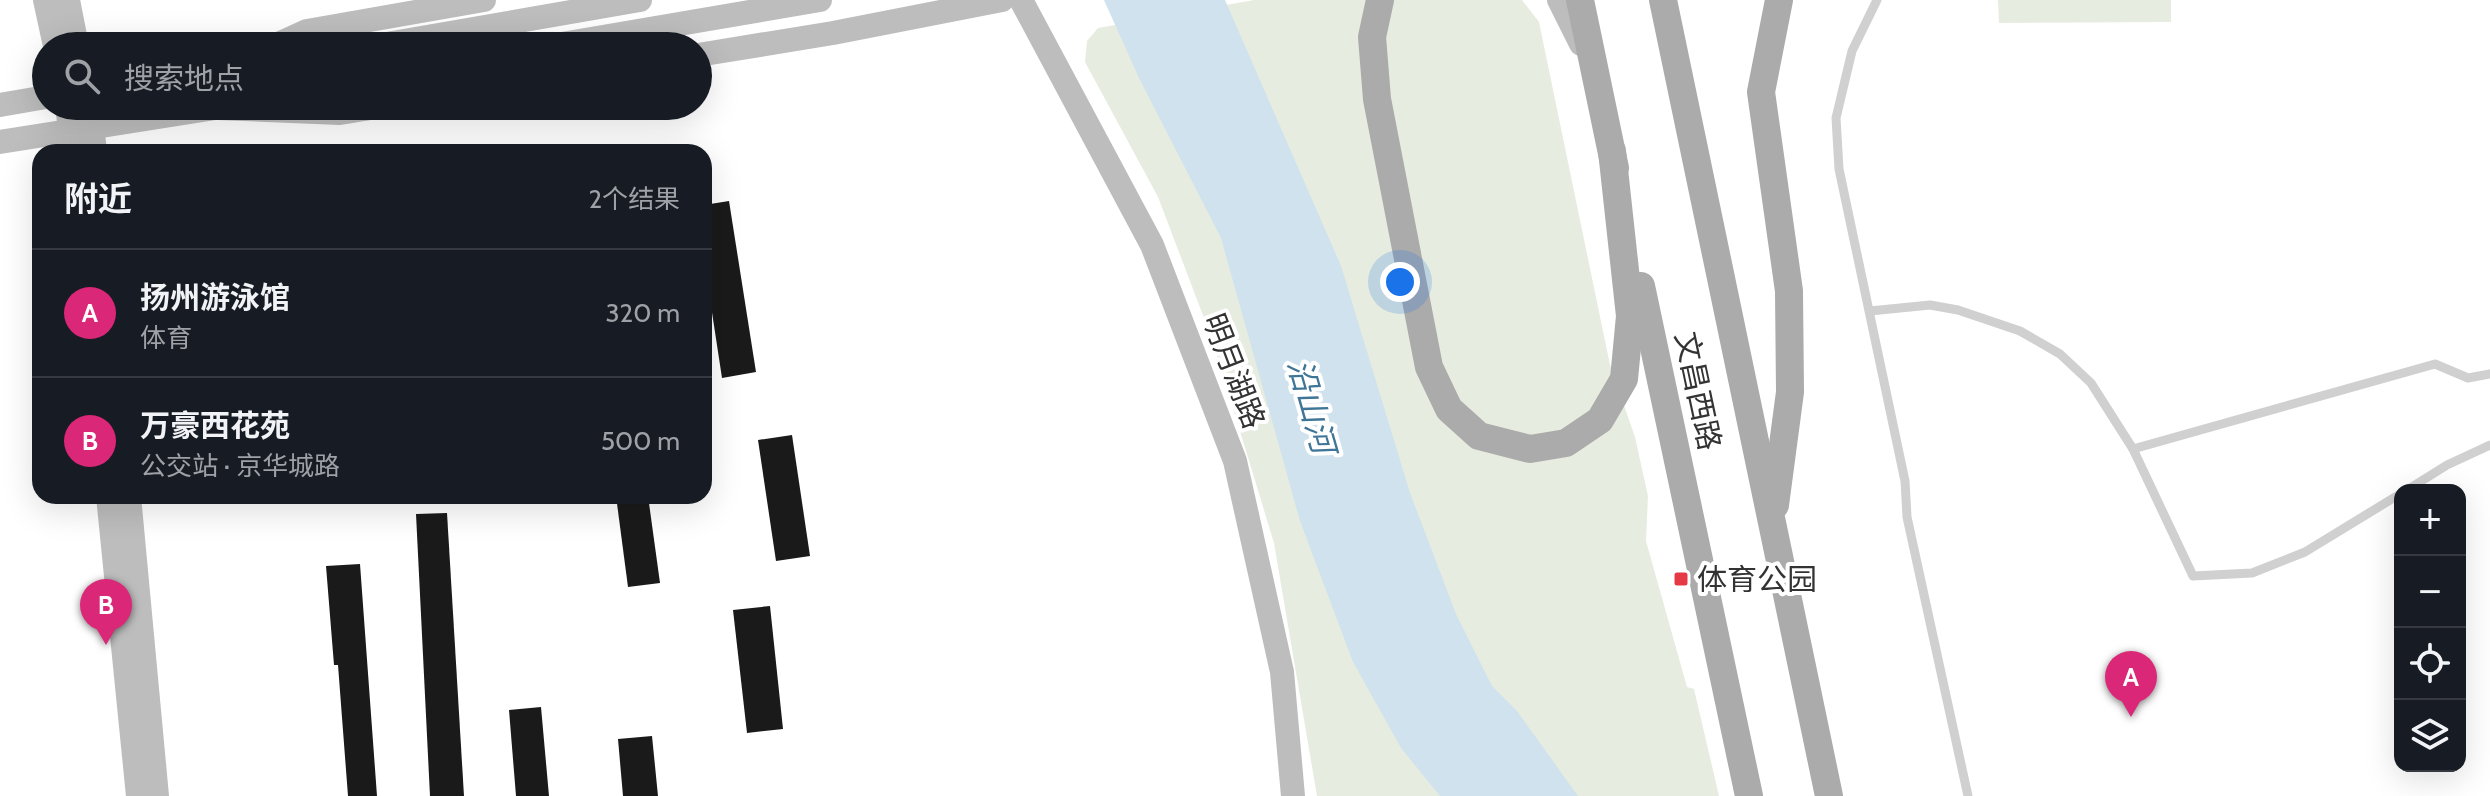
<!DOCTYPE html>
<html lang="zh">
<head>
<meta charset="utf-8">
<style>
  body { margin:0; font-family:Cabin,"Noto Sans SC",sans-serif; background:#20242c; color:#f1f3f6 }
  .controls { position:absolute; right:24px; bottom:24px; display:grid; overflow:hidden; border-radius:16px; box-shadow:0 8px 32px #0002 }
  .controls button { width:72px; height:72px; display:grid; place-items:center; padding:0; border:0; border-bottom:2px solid #363941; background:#171b24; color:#f1f3f6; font:40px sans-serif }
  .you { position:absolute; left:1400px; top:282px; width:28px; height:28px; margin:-20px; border:6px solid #fff; border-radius:50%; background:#1a73e8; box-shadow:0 0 0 12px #1a73e833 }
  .badge { display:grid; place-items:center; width:52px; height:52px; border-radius:50%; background:#db2777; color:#fff; font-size:26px; font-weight:700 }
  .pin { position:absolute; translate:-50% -66px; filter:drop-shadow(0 2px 4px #0008) }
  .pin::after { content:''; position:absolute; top:42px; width:28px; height:24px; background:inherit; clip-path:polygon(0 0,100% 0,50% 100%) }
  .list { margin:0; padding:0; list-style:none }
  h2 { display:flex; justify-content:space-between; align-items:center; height:104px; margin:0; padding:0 32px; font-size:34px }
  h2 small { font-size:26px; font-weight:400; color:#9ea1a6 }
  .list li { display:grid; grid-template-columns:52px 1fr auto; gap:24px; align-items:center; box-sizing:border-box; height:128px; padding:0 32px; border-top:2px solid #363941 }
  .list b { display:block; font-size:30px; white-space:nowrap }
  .list p { margin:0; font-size:26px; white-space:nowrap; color:#9ea1a6 }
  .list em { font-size:26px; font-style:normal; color:#9ea1a6 }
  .icon { flex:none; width:44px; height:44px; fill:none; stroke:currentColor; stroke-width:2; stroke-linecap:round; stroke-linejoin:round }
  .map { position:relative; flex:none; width:2490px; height:796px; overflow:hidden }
  .search { position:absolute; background:#171b24; box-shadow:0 8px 32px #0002; left:32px; top:32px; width:680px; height:88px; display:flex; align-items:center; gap:20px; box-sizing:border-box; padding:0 28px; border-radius:44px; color:#9ea1a6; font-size:30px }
  .panel { position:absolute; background:#171b24; box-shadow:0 8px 32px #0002; left:32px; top:144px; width:680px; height:360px; border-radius:24px }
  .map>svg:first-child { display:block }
  .green { fill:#e6ecdf }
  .water { fill:#cfe2ee }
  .building { fill:#1a1a1a }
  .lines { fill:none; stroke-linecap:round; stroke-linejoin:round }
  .lane { stroke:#d0d0d0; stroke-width:9 }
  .secondary { stroke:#bdbdbd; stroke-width:24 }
  .primary { stroke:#ababab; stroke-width:28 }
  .poi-dot { fill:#e63946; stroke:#fff; stroke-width:3 }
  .labels { text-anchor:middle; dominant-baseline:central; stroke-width:8; stroke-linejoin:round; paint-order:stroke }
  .street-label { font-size:30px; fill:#333; stroke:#fff }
  .poi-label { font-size:30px; fill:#333; stroke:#fff; text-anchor:start }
  .water-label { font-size:32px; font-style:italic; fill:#3f7597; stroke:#fff }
</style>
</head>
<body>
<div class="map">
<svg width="2490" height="796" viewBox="0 0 2490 796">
  <rect width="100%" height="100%" fill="#fff"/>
  <g class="green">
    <path d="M1254 0H1522L1539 22 1610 365 1635 437 1648 496 1646 541 1687 687 1694 689 1719 796H1317L1274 543 1212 339 1158 197 1085 62 1087 41 1098 28Z"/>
    <path d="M1998 0H2171V22L1999 23Z"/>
  </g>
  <path class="water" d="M1104 0H1225L1341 266 1410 493 1456 614 1492 686 1517 711 1578 796H1440L1401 748 1353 662 1300 521 1221 238 1139 78Z"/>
  <g class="building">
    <path d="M729 201 756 372 722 378 704 260V205Z"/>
    <path d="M792 435 810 556 776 561 758 440Z"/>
    <path d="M616 496H648L660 583 628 587Z"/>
    <path d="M447 513 464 796H430L416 514Z"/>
    <path d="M360 564 369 687 377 796H348L338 665H334L326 566Z"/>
    <path d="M770 606 783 729 747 733 733 610Z"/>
    <path d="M541 707 549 796H516L509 710Z"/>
    <path d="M652 736 658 796H623L618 739Z"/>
  </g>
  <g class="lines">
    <g class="lane">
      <path d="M1877 0 1852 51 1836 118 1839 169 1905 481 1907 517 1968 796"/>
      <path d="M1870 311 1930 305 1958 310 2020 331 2060 354 2091 383 2133 449 2193 576 2252 573 2305 552 2400 494"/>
      <path d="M2133 449 2435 364 2468 378 2490 374"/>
      <path d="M2407 490 2447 465 2490 445"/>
    </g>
    <g class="secondary">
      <path d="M45 0 55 46"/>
      <path d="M68 0 77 46"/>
      <path d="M1021 0 1152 245 1235 461 1282 672 1293 796"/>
      <path d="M1559 0 1581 44"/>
      <path d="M274 46 307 31 484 0"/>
      <path d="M375 46 640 0"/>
      <path d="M550 46 820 0"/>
      <path d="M698 55 833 33 1002 0"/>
      <path d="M0 105 46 97"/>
      <path d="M67 106 73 152"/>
      <path d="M90 106 95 152"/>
      <path d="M218 108 340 113 383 106"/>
      <path d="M0 142 228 106"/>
      <path d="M108 496 138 796"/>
      <path d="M129 496 157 796"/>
    </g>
    <g class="primary">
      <path d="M1380 0 1372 37 1377 99 1429 367 1449 409 1479 436 1530 449 1566 443 1600 420 1624 379 1630 316 1612 151"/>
      <path d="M1580 0 1615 168"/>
      <path d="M1663 0 1829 796"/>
      <path d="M1641 286 1749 796"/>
      <path d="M1775 505 1790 392 1789 291 1761 92 1779 0"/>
    </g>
  </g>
  <rect class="poi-dot" x="1673" y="571" width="16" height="16" rx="4"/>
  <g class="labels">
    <g class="street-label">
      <text transform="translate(1234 371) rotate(69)">明月湖路</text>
      <text transform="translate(1698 391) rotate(78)">文昌西路</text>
    </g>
    <g class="poi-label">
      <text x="1697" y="579">体育公园</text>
    </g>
    <g class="water-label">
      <text transform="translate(1312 406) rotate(74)">沿山河</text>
    </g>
  </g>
</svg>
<div class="controls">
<button>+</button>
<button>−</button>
<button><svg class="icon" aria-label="locate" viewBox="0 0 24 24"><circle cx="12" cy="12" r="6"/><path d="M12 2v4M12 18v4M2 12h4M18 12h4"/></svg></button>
<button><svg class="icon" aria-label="layers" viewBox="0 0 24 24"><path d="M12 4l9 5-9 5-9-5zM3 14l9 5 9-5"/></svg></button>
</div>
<div class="you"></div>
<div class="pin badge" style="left:2131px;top:717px">A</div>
<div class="pin badge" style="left:106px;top:645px">B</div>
<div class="search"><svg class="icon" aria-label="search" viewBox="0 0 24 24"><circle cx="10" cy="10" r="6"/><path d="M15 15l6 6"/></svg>搜索地点</div>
<section class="panel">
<h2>附近<small>2个结果</small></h2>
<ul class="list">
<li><span class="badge">A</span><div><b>扬州游泳馆</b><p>体育</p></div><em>320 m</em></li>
<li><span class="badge">B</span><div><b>万豪西花苑</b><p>公交站 · 京华城路</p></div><em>500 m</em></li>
</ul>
</section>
</div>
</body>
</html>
